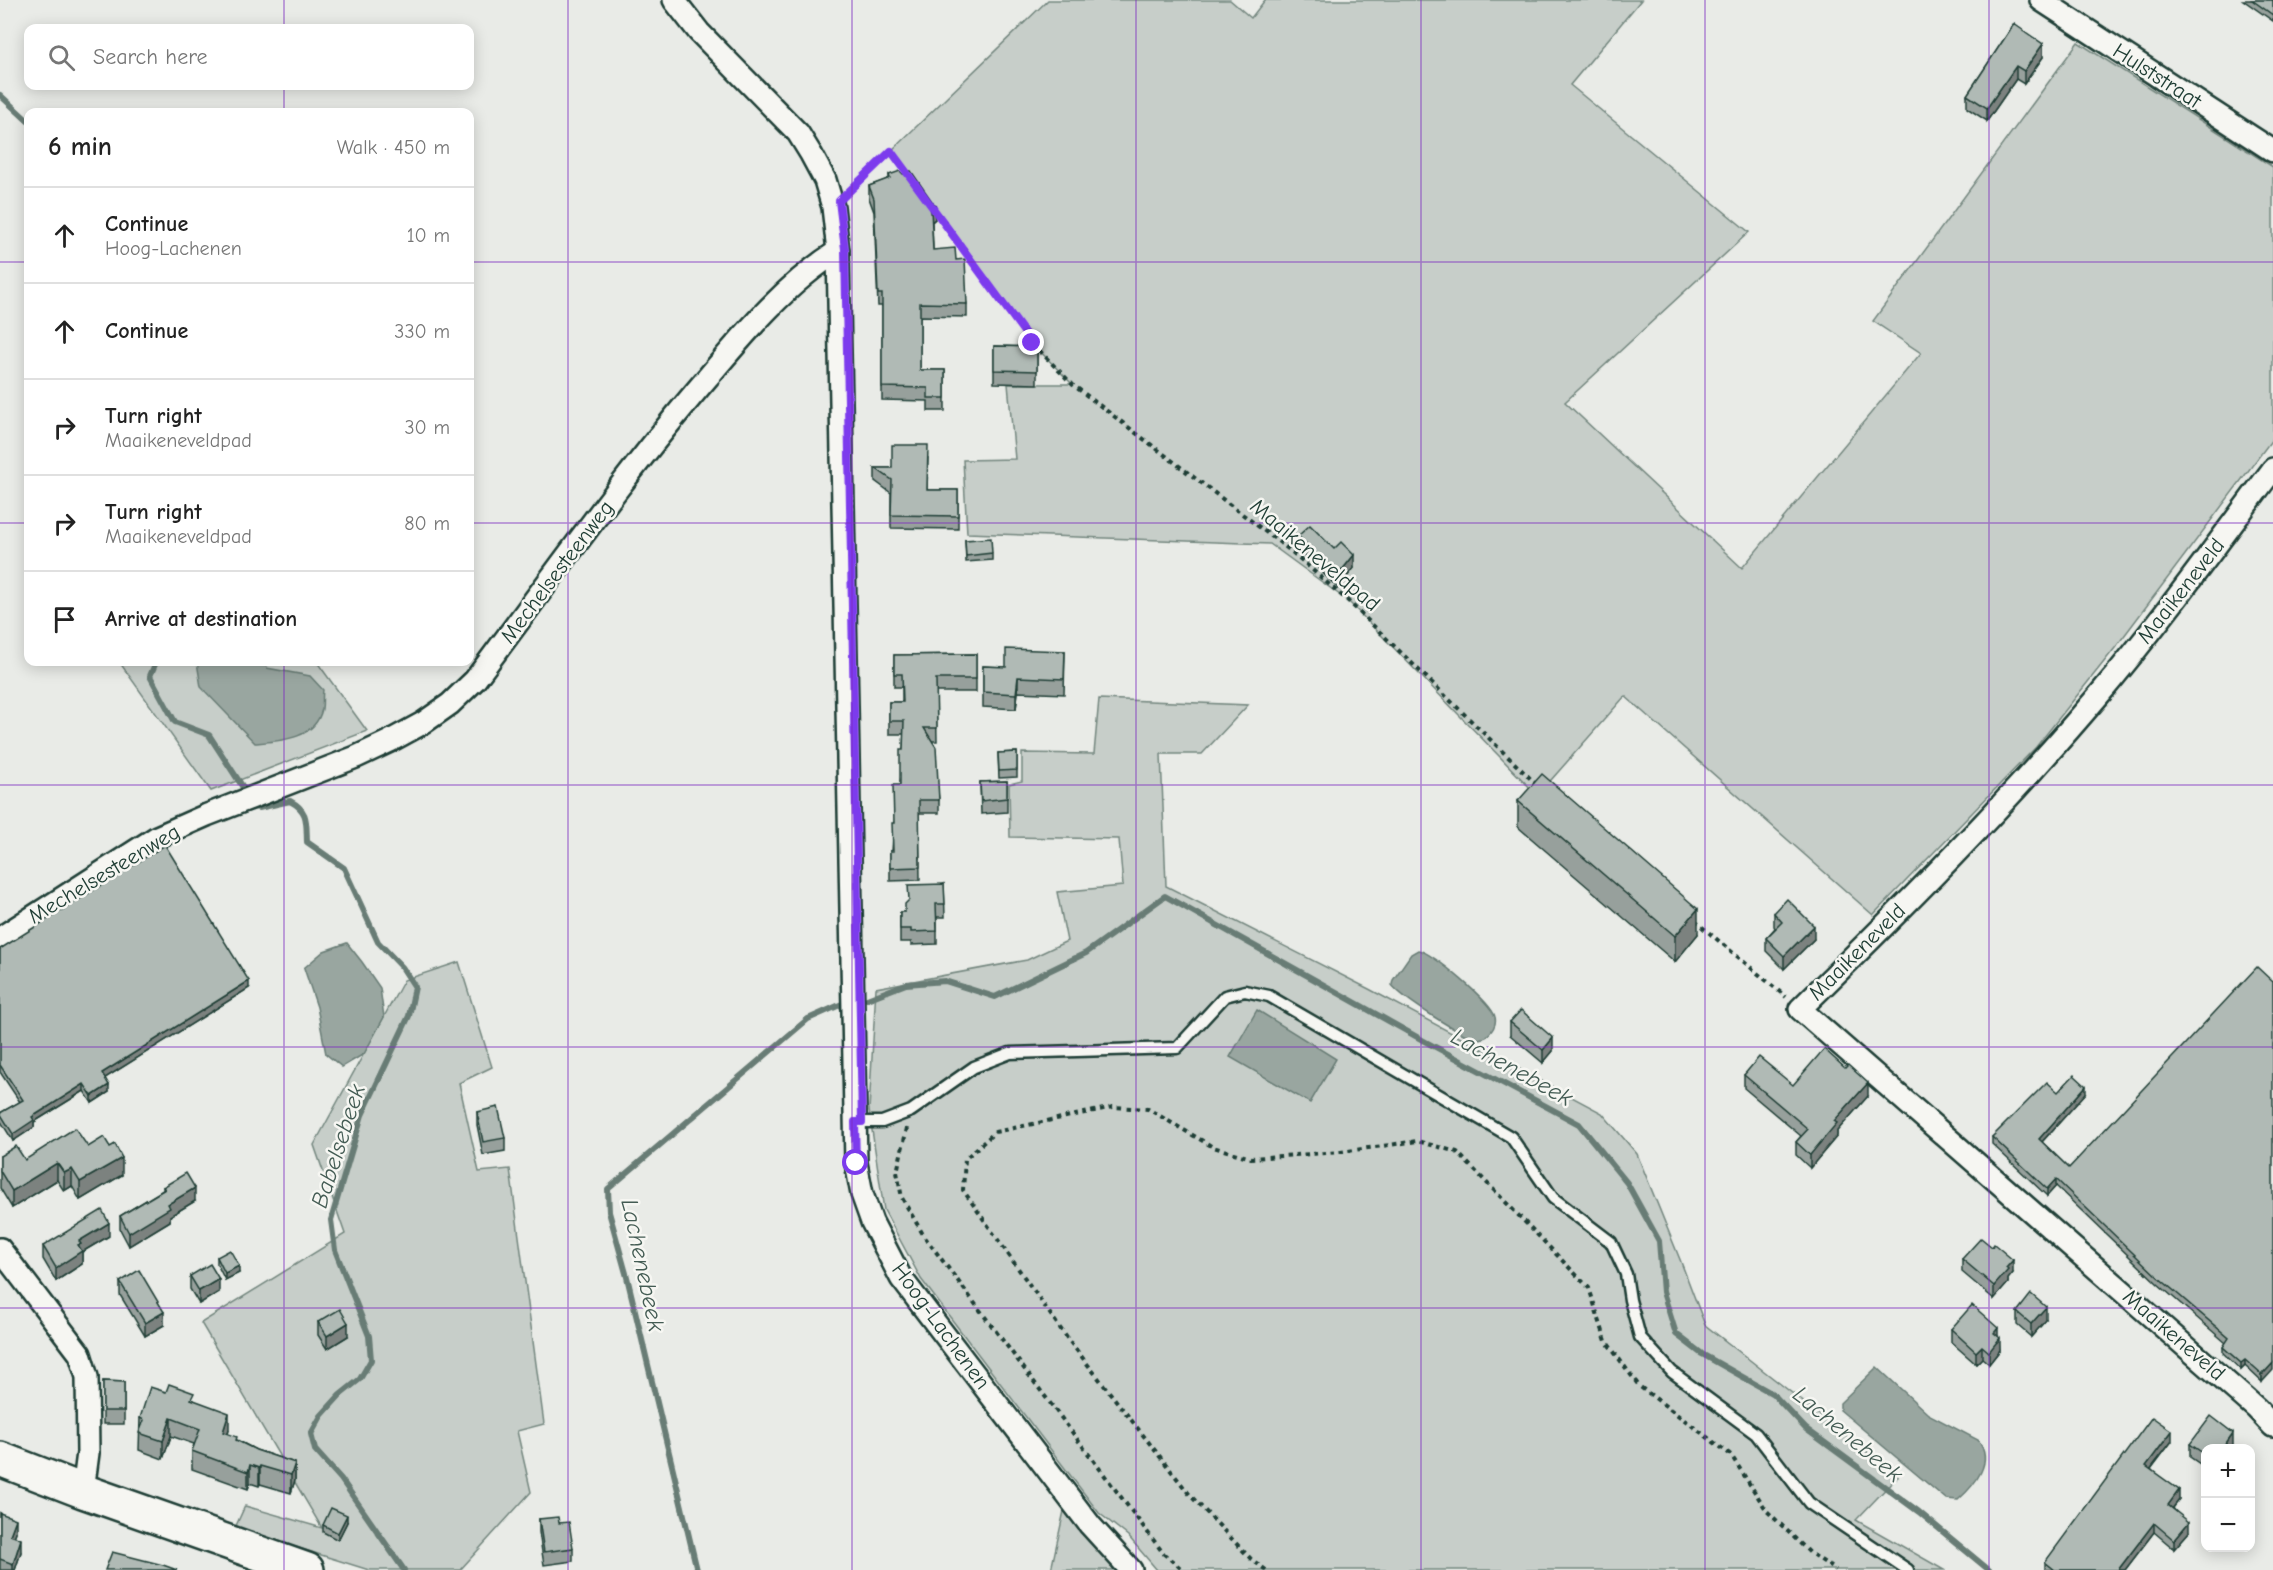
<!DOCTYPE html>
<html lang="en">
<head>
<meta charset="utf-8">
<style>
  body { margin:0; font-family:"Comic Neue",sans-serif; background:#f6f6f6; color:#222 }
  .controls { position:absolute; right:18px; bottom:18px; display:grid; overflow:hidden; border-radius:12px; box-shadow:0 3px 15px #0003 }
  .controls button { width:54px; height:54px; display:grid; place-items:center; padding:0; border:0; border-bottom:2px solid #e0e0e0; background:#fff; color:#222; font:30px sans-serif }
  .stop { position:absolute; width:18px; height:18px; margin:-14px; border:4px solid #7c3aed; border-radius:50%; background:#fff }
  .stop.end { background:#7c3aed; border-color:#fff; box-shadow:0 2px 6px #0008 }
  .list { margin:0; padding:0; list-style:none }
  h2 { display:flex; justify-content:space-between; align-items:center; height:78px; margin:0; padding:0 24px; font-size:26px }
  h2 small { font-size:20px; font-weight:400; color:#767676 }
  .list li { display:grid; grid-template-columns:39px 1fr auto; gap:18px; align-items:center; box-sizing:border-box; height:96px; padding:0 24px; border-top:2px solid #e0e0e0 }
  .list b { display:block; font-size:22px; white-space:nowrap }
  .list p { margin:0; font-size:20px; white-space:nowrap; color:#767676 }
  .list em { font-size:20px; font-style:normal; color:#767676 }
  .icon { flex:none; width:33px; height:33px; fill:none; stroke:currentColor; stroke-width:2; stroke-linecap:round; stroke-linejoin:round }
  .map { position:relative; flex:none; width:2273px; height:1570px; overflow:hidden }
  .search { position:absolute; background:#fff; box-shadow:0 3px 15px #0003; left:24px; top:24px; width:450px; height:66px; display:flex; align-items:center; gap:15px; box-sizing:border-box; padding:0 21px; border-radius:12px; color:#767676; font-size:22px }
  .panel { position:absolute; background:#fff; box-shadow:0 3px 15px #0003; left:24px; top:108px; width:450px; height:558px; border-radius:12px }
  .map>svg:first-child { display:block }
  .green { fill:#c7cec9; stroke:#73867e; stroke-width:1.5 }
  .water { fill:#99a6a0; stroke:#687c75; stroke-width:1.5 }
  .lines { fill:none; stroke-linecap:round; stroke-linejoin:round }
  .stream { stroke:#687c75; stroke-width:6 }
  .lane-casing { stroke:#1f3d34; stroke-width:15 }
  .street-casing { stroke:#1f3d34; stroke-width:26 }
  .primary-casing { stroke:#1f3d34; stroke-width:38 }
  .path { stroke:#1f3d34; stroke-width:4; stroke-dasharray:4.5 4.5; stroke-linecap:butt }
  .lane { stroke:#f6f6f2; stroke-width:10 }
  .street { stroke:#f6f6f2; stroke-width:21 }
  .primary { stroke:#f6f6f2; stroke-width:33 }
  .wall { fill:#97a09c; stroke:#1f3d34; stroke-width:1.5 }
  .shaded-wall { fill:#7b827f; stroke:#1f3d34; stroke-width:1.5 }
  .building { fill:#b0bab5; stroke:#1f3d34; stroke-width:1.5 }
  .route { stroke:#7c3aed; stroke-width:8 }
  .grid { fill:none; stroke:#7b2cbf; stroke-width:1.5; stroke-opacity:0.55 }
  .labels { text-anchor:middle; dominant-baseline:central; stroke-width:5; stroke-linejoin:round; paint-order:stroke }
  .street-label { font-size:22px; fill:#1f3d34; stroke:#f6f6f2 }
  .water-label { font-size:24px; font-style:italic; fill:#445c54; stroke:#f6f6f2 }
</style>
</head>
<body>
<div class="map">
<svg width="2273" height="1570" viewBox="0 0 2273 1570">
  <rect width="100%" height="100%" fill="#e9ebe7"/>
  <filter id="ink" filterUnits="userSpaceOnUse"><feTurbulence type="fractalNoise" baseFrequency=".0167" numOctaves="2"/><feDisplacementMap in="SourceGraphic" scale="12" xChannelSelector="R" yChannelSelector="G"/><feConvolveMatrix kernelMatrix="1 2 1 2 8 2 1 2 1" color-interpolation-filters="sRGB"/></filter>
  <g filter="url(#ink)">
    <g class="green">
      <path d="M1048 0H1230L1251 18 1265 0H1641L1570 85 1749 232 1565 402 1742 568 1921 353 1873 321 2078 42 2273 167V438L2115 648 2036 747 1873 915 1625 696 1544 788 1540 798 1348 601 1270 544 967 533 963 460 1015 459 1008 384H1072L1032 343 891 151Z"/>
      <path d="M123 662H317L367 731 211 791 120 663Z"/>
      <path d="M1099 699 1248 705 1202 754H1161L1166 886 1369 989 1602 1113 1637 1154 1681 1262 1705 1325 1898 1476 1856 1520 1944 1570H1157L1128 1536 1099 1513 921 1279 884 1210 869 1110 876 988 1027 960 1067 941 1057 892 1123 886 1119 839 1010 837 1009 784 1022 781V753L1094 754Z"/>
      <path d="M459 962 492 1067 459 1083 479 1172 510 1169 544 1424 517 1431 531 1492 460 1570H369L235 1528 245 1506 322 1528 201 1323 345 1234 314 1145 404 980Z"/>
      <path d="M1064 1511 1083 1523 1113 1563 1115 1570H1051Z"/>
    </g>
    <g class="water">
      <path d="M197 662H265L267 668 310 676 323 690C322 696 323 703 322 709 315 740 280 741 255 743L201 687Z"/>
      <path d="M347 943 362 962 380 988 384 1017 364 1054 342 1067 326 1054 317 1007 304 968 324 951Z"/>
      <path d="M1418 950C1431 951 1492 1003 1495 1017 1497 1025 1492 1031 1486 1037 1482 1038 1481 1039 1477 1039 1461 1036 1402 998 1392 985L1393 980 1411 954Z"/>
      <path d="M1257 1010 1336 1059 1310 1103 1230 1057Z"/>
      <path d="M1877 1367 1928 1414 1978 1440C1995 1461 1975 1485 1958 1500L1946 1499 1840 1410V1403Z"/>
    </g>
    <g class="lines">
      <g class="stream">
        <path d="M0 95 28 121"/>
        <path d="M156 662 150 676 175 722 209 735 246 792"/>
        <path d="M254 807 259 808 290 801C309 811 306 822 307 842L344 868 378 942 402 967 415 987 409 1016 362 1115 331 1220 335 1250 369 1336 371 1360 360 1379 340 1395 321 1416 311 1434 315 1450 341 1479 404 1570"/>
        <path d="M867 999 906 984 945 981 995 997 1086 953 1165 896 1426 1042 1579 1124 1627 1183 1659 1241 1663 1292 1676 1334 1702 1354 1773 1394 1806 1429 1919 1512 1989 1570"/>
        <path d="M697 1570 627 1277 609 1212 608 1189 808 1019 842 1004"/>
      </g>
      <defs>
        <path id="lane" d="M856 1122H882L911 1111 974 1067 1010 1053 1177 1048 1225 996 1245 991 1269 996 1511 1137 1553 1198 1611 1242 1626 1274 1630 1300 1640 1337 1672 1372 1756 1434 1809 1503 1908 1570"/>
        <g id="street">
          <path d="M674 0 699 32 798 133 811 154 825 180 833 207 838 251 856 1163 862 1194 872 1222 901 1278 1090 1525 1131 1570"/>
          <path d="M2041 0 2273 151"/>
          <path d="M2273 469C2216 545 2160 623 2098 696 2005 806 1903 908 1800 1009L2256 1408 2273 1426"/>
          <path d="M0 938 157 837 207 815 356 757 390 741 423 723 450 704 475 680C551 579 625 474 708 377 746 332 787 283 838 251"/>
          <path d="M0 1249 80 1354 87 1377 88 1453 83 1491"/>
        </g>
        <path id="primary" d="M0 1459 83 1491 307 1570"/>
      </defs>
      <use href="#lane" class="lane-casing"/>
      <use href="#street" class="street-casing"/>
      <use href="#primary" class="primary-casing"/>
      <g class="path">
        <path d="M848 193 891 151 910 176"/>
        <path d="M932 206 1032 343 1073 385 1292 552 1348 601 1537 785"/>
        <path d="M1695 921 1786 997"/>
        <path d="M907 1128 897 1172 902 1198 924 1236 1164 1554 1183 1570"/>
        <path d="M1266 1570 1251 1559 1190 1495 1067 1338 963 1190 965 1159 995 1132 1113 1107 1148 1109 1213 1147 1251 1158 1341 1152 1417 1141 1457 1152 1589 1288 1606 1341 1639 1386 1731 1455 1767 1511 1810 1553 1836 1570"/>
      </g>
      <use href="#lane" class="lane"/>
      <use href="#street" class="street"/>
      <use href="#primary" class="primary"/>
    </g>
    <g class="wall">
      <path d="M2243 0H2273V21Z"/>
      <path d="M2014 24 2043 57 2024 84 2016 79 1987 121 1967 108V95Z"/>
      <path d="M889 175 935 219 932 222 933 250 956 260 967 304V317L920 316V370H945V411H928V401L882 400V306H878L874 212 869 198V186L889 179Z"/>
      <path d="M994 346 1037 347V384L994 383Z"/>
      <path d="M928 458 927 490H958V529L891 528V493L875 481V468H892Z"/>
      <path d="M1298 536 1334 549 1354 568 1338 588 1298 549Z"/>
      <path d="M965 540 992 553V560L966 562Z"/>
      <path d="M1065 651 1064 694 1018 692 1016 709 983 707V666L1006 667Z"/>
      <path d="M976 654V692H936L937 741H932L939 800V813H919L920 880 890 881V851H892L894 823 900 785 903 750 904 734H889V702H902V687H894V655Z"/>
      <path d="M1017 752V777L999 778 998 753Z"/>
      <path d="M1007 781V812L981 814 980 782Z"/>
      <path d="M1518 801 1698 934 1675 962 1518 827Z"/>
      <path d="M944 884 945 917H937V944L911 945V942H900V912H905Z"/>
      <path d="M1774 913 1814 939 1784 969 1766 951V938L1775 928 1774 926Z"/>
      <path d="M0 949 249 988 105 1078 109 1092 92 1103 84 1091 34 1122V1127L13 1141 0 1120V1113L20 1102 0 1072Z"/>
      <path d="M2273 982 2262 1382 2245 1366 2241 1370 2223 1353V1347L2226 1343 2158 1284 2056 1186 2047 1196 1992 1144V1137L2058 1092 2086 1093 2042 1142 2069 1168Z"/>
      <path d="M1510 1022 1553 1051 1543 1063 1510 1035Z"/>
      <path d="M1744 1075 1793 1085 1868 1096 1837 1131V1136L1810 1168 1796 1155V1142L1801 1136 1744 1088Z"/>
      <path d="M477 1112 505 1138V1151L483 1155 477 1125Z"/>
      <path d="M88 1147 122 1175 80 1200 72 1186 64 1191 57 1180 12 1208 0 1188V1156L25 1160Z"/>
      <path d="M163 1187 195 1201 170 1216V1221L129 1246 120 1229V1216L163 1190Z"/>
      <path d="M109 1236 82 1252V1264L56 1281 43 1259V1246Z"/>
      <path d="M217 1257 239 1273 225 1280 217 1264Z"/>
      <path d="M1962 1259 2013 1273 2008 1279V1283L1994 1299 1962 1272Z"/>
      <path d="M190 1276 219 1292 199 1304 190 1289Z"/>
      <path d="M120 1282 164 1325 145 1336 120 1295Z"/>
      <path d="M2017 1312 2046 1320 2031 1337 2017 1325Z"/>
      <path d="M318 1322 348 1336 327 1349 318 1335Z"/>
      <path d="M1951 1329 1998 1336 2000 1350 1989 1364 1982 1358 1976 1364 1951 1342Z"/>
      <path d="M103 1381 124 1382V1424H103Z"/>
      <path d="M166 1392 194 1400 229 1430 228 1434 237 1440 256 1450 295 1463V1480L291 1493 260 1484 259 1486 250 1483 248 1489 192 1469V1451L194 1444 171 1436 163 1459 139 1450 140 1418Z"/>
      <path d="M2172 1441 2151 1469 2179 1500 2173 1508 2189 1532 2174 1549 2154 1532 2125 1570H2045V1562Z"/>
      <path d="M2190 1444 2233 1446 2231 1449H2205L2203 1466 2190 1457Z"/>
      <path d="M0 1513 16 1532 14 1537 21 1552 15 1570H0Z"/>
      <path d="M539 1519 559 1523 573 1548V1561L544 1565 539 1532Z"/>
      <path d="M347 1522 338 1540 323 1532V1525Z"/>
    </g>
    <g class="shaded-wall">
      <path d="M2043 44V57L2024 84V71Z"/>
      <path d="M2016 66V79L1987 121V108Z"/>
      <path d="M935 206V219L931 222V209Z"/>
      <path d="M1354 555V568L1338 588V575Z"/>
      <path d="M1018 677V692L1016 709V694Z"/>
      <path d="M1698 909V934L1675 962V936Z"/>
      <path d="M1814 926V939L1784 969V956Z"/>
      <path d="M249 981V988L102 1080V1073Z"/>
      <path d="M1553 1038V1051L1543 1063V1050Z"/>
      <path d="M1868 1083V1096L1837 1131V1136L1810 1168V1155L1834 1121Z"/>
      <path d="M84 1084V1091L34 1122V1127L13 1141V1134L32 1117Z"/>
      <path d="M109 1085V1092L92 1103V1096Z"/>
      <path d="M2086 1086V1093L2039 1145V1139Z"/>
      <path d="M122 1158V1175L80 1200V1182Z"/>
      <path d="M57 1163V1180L12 1208V1191Z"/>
      <path d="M72 1169V1186L64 1191V1173Z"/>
      <path d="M2056 1179V1186L2047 1196V1189Z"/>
      <path d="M195 1188V1201L170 1216V1221L129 1246V1233L168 1204Z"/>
      <path d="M109 1223V1236L82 1252V1264L56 1281V1268L79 1241Z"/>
      <path d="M2013 1260V1273L2008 1279V1283L1994 1299V1286L2006 1268Z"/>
      <path d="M239 1266V1273L225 1280V1273Z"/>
      <path d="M219 1279V1292L199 1304V1291Z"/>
      <path d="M2046 1307V1320L2031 1337V1324Z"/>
      <path d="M164 1312V1325L145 1336V1323Z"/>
      <path d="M348 1323V1336L327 1349V1336Z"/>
      <path d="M1998 1328V1341L2000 1338V1350L1989 1364V1352L1994 1333Z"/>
      <path d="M1982 1346V1358L1976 1364V1352Z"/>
      <path d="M2245 1360V1366L2241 1370V1363Z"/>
      <path d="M2273 1363V1370L2262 1382V1375Z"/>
      <path d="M229 1413V1430L223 1450V1432Z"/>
      <path d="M171 1418V1436L163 1459V1441Z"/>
      <path d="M2172 1431V1441L2146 1475V1466Z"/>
      <path d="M2233 1433V1446L2231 1449H2222Z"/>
      <path d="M2205 1450V1463L2203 1466V1453Z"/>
      <path d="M295 1463V1480L291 1493V1475Z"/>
      <path d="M250 1465V1483L248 1489V1472Z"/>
      <path d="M260 1466V1484L259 1486V1468Z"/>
      <path d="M2179 1490V1500L2168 1514V1505Z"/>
      <path d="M347 1515V1522L338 1540V1533Z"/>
      <path d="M16 1519V1532L10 1548V1535Z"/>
      <path d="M2189 1522V1532L2174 1549V1540Z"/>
      <path d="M2154 1523V1532L2125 1570H2118Z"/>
      <path d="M21 1539V1552L15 1570H13V1564Z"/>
    </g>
    <g class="building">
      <path d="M2252 0H2273V15Z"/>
      <path d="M2014 24 2043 44 2024 71 2016 66 1987 108 1967 95Z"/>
      <path d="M900 171 903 174 911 171 935 206 931 209 933 250 955 248 956 260 965 259 967 304 920 303V370H945V398H928V388L882 387V294H878L874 199 869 186 890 178 889 175Z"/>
      <path d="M994 346 1037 347V371L994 370Z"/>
      <path d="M892 445H928L927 490H958V516L891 515 892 480 875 468H892Z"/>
      <path d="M1310 525 1334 549 1341 542 1354 555 1338 575 1298 536Z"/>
      <path d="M991 538 992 553 966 556 965 540Z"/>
      <path d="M1006 649 1065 651 1064 679 1018 677 1016 694 983 692V666L1006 667Z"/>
      <path d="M976 654V679H936L937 728H924L936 747 939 800H919L920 867 890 868V851H893L892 823H894L893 785H900V750H903L904 721H889V702H903L902 674H894V655Z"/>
      <path d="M1017 752V770L999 771 998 753Z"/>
      <path d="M1542 774 1698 909 1675 936 1518 801Z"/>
      <path d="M1007 781V798L981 801 980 782Z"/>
      <path d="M165 845 249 981 102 1073 109 1085 92 1096 84 1084 32 1117 34 1120 13 1134 0 1113 23 1100 0 1065V949Z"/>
      <path d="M944 884 945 904H936L937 931 911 932V929H900V912H905V904L909 900 908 885Z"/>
      <path d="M1787 899 1814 926 1784 956 1766 938 1782 922 1774 913Z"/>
      <path d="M2257 967 2273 982V1363L2262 1375 2245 1360 2241 1363 2223 1347 2229 1338 2158 1277 2056 1179 2047 1189 1992 1137 2047 1082 2058 1092 2074 1075 2086 1086 2039 1139 2069 1168Z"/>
      <path d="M1521 1010 1553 1038 1543 1050 1510 1022Z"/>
      <path d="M1824 1049 1845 1068 1848 1065 1868 1083 1834 1121 1837 1123 1810 1155 1796 1142 1808 1129 1744 1075 1759 1057 1793 1085Z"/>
      <path d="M498 1107 505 1138 483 1142 477 1112Z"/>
      <path d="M75 1128 88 1147 104 1137 110 1147 115 1144 122 1158 80 1182 72 1169 64 1173 57 1163 12 1191 0 1171V1156L16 1146 25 1160Z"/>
      <path d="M186 1173 195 1188 168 1204 170 1208 129 1233 120 1216 165 1189 163 1187Z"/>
      <path d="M102 1210 109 1223 79 1241 81 1244 78 1245 82 1251 56 1268 43 1246Z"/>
      <path d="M1981 1238 1992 1247 1994 1244 2013 1260 2006 1268 2008 1270 1994 1286 1962 1259Z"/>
      <path d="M230 1250 239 1266 225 1273 217 1257Z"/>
      <path d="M210 1264 219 1279 199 1291 190 1276Z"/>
      <path d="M139 1270 164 1312 145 1323 120 1282Z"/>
      <path d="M2031 1294 2046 1307 2031 1324 2017 1312Z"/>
      <path d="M1972 1305 1998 1328 1994 1333 2000 1338 1989 1352 1982 1346 1976 1352 1951 1329Z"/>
      <path d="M340 1309 348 1323 327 1336 318 1322Z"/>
      <path d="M103 1381 124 1382V1411H103Z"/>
      <path d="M169 1384 194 1393 191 1399 229 1413 223 1432 237 1437 236 1440 256 1450 295 1463 291 1475 260 1466 259 1468 250 1465 248 1472 192 1451 200 1429 171 1418 163 1441 139 1433 144 1420 140 1418 150 1387 166 1392Z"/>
      <path d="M2211 1416 2233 1433 2222 1449H2208L2207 1448 2203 1453 2190 1444Z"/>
      <path d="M2152 1417 2172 1431 2146 1466 2179 1490 2168 1505 2189 1522 2174 1540 2154 1523 2118 1570H2055L2045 1562Z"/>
      <path d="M331 1508 347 1515 338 1533 323 1525Z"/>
      <path d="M0 1513 16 1519 10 1535 21 1539 13 1564 0 1559Z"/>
      <path d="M558 1517 559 1523 569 1522 573 1548 544 1552 539 1519Z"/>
      <path d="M112 1552 163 1565 177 1570H105Z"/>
    </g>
  </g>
  <g class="lines" filter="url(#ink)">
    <path class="route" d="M856 1163 855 1122H862L845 249 839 201 891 151 1032 343"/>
  </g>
  <path class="grid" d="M284 0V28M568 0V1570M852 0V1570M1136 0V1570M1421 0V1570M1705 0V1570M1989 0V1570M284 86V112M0 262H28M470 262H2273M0 523H28M470 523H2273M284 662V1570M0 785H2273M0 1047H2273M0 1308H2273"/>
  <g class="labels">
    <g class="street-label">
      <text transform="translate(2157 76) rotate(33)">Hulststraat</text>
      <text transform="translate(1315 555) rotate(40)">Maaikeneveldpad</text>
      <text transform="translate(557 572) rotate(-53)">Mechelsesteenweg</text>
      <text transform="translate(2181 591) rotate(-52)">Maaikeneveld</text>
      <text transform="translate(104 874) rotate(-31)">Mechelsesteenweg</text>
      <text transform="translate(1857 952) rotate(-45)">Maaikeneveld</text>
      <text transform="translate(941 1326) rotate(54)">Hoog-Lachenen</text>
      <text transform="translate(2174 1335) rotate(41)">Maaikeneveld</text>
    </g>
    <g class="water-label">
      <text transform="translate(1512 1067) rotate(29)">Lachenebeek</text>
      <text transform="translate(338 1146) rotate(-72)">Babelsebeek</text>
      <text transform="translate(643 1265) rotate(78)">Lachenebeek</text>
      <text transform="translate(1848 1434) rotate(40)">Lachenebeek</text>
    </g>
  </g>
</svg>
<div class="controls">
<button>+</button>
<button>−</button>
</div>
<div class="stop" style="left:856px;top:1163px"></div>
<div class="stop end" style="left:1032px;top:343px"></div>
<div class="search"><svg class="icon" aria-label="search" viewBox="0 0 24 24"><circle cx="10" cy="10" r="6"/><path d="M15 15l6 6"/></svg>Search here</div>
<section class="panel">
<h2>6 min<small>Walk · 450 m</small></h2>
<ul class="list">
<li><svg class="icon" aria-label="ahead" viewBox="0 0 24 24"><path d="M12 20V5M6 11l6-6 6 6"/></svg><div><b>Continue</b><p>Hoog-Lachenen</p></div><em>10 m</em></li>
<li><svg class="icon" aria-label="ahead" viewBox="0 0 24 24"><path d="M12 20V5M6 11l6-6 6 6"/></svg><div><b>Continue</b></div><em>330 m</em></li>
<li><svg class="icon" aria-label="right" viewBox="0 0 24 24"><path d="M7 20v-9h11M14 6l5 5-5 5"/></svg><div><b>Turn right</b><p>Maaikeneveldpad</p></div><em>30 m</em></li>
<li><svg class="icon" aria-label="right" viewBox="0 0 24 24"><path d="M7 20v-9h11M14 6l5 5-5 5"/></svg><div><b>Turn right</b><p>Maaikeneveldpad</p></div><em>80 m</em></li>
<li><svg class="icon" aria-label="arrive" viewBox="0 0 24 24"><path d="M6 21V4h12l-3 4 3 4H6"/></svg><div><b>Arrive at destination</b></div></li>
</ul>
</section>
</div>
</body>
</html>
